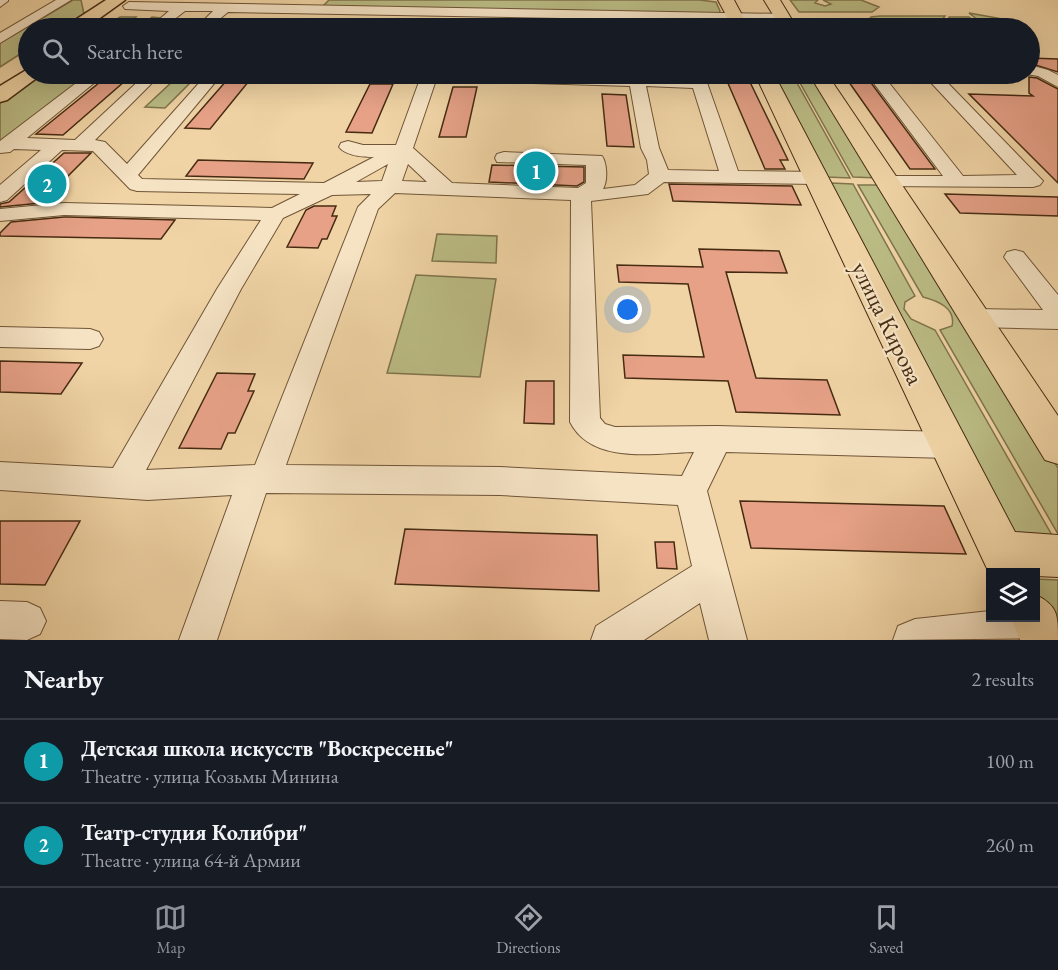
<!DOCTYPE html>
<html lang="en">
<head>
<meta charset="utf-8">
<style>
  body { margin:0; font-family:"EB Garamond",serif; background:#20242c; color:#f1f3f6 }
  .controls { position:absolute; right:18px; bottom:18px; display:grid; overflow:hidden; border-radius:0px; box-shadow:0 6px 24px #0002 }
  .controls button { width:54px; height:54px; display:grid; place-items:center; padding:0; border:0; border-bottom:2px solid #363941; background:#171b24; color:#f1f3f6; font:30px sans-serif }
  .you { position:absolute; left:628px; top:310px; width:21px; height:21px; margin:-15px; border:4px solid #fff; border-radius:50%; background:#1a73e8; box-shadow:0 0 0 9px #1a73e833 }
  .badge { display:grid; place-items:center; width:39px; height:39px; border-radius:50%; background:#8c9099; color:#fff; font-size:20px; font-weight:700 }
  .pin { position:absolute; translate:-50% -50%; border:3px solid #fff; box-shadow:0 2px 6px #0006 }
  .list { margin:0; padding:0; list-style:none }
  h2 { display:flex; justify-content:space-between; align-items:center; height:78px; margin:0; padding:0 24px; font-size:26px }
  h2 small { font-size:20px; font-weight:400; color:#9ea1a6 }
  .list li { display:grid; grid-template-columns:39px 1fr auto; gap:18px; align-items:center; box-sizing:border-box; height:84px; padding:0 24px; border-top:2px solid #363941 }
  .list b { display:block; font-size:22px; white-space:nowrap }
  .list p { margin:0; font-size:20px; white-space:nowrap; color:#9ea1a6 }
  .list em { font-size:20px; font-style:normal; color:#9ea1a6 }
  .icon { flex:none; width:33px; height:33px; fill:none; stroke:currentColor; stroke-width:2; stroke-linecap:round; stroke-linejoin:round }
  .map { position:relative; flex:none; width:1058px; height:640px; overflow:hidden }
  .search { position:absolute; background:#171b24; box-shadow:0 6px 24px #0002; left:18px; right:18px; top:18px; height:66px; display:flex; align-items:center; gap:15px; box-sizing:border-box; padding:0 21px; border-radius:33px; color:#9ea1a6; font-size:22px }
  .sheet { height:246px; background:#171b24 }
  nav { display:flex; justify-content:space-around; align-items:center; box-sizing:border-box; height:84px; border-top:2px solid #363941; background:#171b24; font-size:16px; color:#9ea1a6 }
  nav a { display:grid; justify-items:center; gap:3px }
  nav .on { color:#8c9099 }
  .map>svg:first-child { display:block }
  .green { fill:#bbbc85; stroke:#80744c; stroke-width:1.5 }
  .building { fill:#e6a187; stroke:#462b12; stroke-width:1.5 }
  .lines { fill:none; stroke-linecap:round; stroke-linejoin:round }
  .minor-casing { stroke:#705537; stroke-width:2 }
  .major-casing { stroke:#462b12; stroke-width:2 }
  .highway-casing { stroke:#462b12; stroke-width:3 }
  .minor { fill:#f5e3c4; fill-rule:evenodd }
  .major { fill:#f0d4a5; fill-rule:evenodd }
  .highway { fill:#f0d4a5; fill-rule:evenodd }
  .labels { text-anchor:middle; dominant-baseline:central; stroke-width:4.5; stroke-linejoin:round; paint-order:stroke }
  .street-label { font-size:24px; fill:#462b12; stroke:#f5e3c4 }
</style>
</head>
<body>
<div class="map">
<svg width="1058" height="640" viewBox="0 0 1058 640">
  <rect width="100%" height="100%" fill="#f0d4a5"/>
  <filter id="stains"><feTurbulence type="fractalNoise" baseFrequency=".00333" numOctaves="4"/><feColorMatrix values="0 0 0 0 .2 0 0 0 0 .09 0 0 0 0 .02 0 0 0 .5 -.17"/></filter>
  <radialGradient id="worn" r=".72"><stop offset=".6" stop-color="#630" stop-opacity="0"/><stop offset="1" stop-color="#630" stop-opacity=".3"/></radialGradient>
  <g class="green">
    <path d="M73 0H81L84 14 60 28H28V49L0 67V43Z"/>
    <path d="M329 0H699L716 2 720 11 719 14 322 7Z"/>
    <path d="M790 0H818L815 3 825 6 831 4 823 0H861L879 7 872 12H799Z"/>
    <path d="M969 13 1019 22 1027 28H988Z"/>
    <path d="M880 16H945L942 20 917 25 897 23 906 28H887L865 24 871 17Z"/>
    <path d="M120 17H136L131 22H146L152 17 162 18 149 28H104Z"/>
    <path d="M949 17H969L983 28H952L940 23 949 21Z"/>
    <path d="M40 74H90L0 143V102Z"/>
    <path d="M772 74H792L850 178 827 177Z"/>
    <path d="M795 74H813L878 178 853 177Z"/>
    <path d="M173 81H192L165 108 145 107Z"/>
    <path d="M831 183 853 184 915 296 905 302 904 309 911 319 935 330 1053 537 1018 536 1011 528Z"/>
    <path d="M858 185H881L1058 468V534L940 330 952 326C956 308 938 301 923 297Z"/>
    <path d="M437 234 497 236 496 263 432 261Z"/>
    <path d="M416 275 496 279 480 377 387 373Z"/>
    <path d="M1036 579 1058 580V638L1036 595Z"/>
  </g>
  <g class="building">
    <path d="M1029 58 1058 59V72L1029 63Z"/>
    <path d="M110 74H133L63 135 36 134Z"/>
    <path d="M724 74H746L788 160H780L785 169H765Z"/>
    <path d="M844 75 866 76 935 169H910Z"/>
    <path d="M1029 77 1037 78 1058 89V183L969 94 1033 96 1029 93Z"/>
    <path d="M227 80 249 81 210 129 185 128Z"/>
    <path d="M370 84H393L372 133 346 132Z"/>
    <path d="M453 87H477L466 137H439Z"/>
    <path d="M602 94 626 95 634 147 607 146Z"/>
    <path d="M64 153H91L41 203 0 207V204L9 202Z"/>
    <path d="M198 160 313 163 304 179 186 176Z"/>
    <path d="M492 165 584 167V182L577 186 489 182Z"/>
    <path d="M669 184 792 186 801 205 673 201Z"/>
    <path d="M945 194 1058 197V216L960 213Z"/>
    <path d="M314 206H336L332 216H337L327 239H322L318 248 287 247 306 210Z"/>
    <path d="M64 217H69L175 220 161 239 0 236V233L11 222Z"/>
    <path d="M699 249 779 251 787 273 726 272 756 378 827 380 840 415 736 412 728 381 625 378 623 355 704 357 688 284 619 282 617 265 703 267Z"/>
    <path d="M0 361 82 363 61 394 0 392Z"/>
    <path d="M217 373 255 374 248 391H254L235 433H228L221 449 179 448Z"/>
    <path d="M526 381H554V424L524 423Z"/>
    <path d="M740 501 944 506 966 554 751 548Z"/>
    <path d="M0 521H80L45 585 0 584Z"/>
    <path d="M405 529 597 535 599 591 395 584Z"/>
    <path d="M655 542H674L677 569 657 568Z"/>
  </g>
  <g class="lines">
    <defs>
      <g id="minor">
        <path d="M0 0H8V1L0 7Z"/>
        <path d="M56 0H71L0 43V33Z"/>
        <path d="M129 2 783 14 790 18 783 22 228 12 209 28H196L213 11H185L163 28H149L169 11 125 9 123 6Z"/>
        <path d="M1030 65 1048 70 1058 75V87L1038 76 1026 74H1030Z"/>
        <path d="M88 74H105L27 138 75 140 146 74H161L95 140 105 142 127 164 207 74H222L138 175 142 179 324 183 374 157C363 157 346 156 339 147L341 143 348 141 363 145H396L420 79 399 77 397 74 616 76V74H632L638 76 690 78V74H704L738 171 818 172 825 174 828 178 825 182 818 184 664 182 648 194 591 201 600 418 605 424 615 427 717 426 948 432 959 436 963 445 959 454 948 458 726 452 707 491 747 640H709L700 603 644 640H591L596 626 692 566 678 505 500 495 266 493 217 640H179L232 495 148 500 0 490V462L113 468 217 289 261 220 64 215 0 221V209L64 203 272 208 300 194 137 191 130 189 93 151 62 150 7 200 0 202V185L41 150 14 149 10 152 0 153V141ZM436 80 630 86 641 148 647 160 649 174 635 185 603 189C608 181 607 163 602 156L504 152 497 154 495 158 497 162 586 165V183L578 188 452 183 413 148ZM646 86 693 88 719 171 668 170 659 148ZM388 164 382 181 356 182ZM408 164 427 182 402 181ZM395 193 571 200 570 422C592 465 654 453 694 452L682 476 500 467 286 465 378 209ZM371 194 358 207 255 465 146 470 241 289 283 218 332 195Z"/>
        <path d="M867 74H882L963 176 1017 175 923 74H939L1043 181 1040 185 1033 187 880 186 877 182 880 178 887 176H943Z"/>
        <path d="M1015 250 1023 252 1058 295V329L975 327 966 324 962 318 966 312 975 309 1043 310 1004 257 1007 252Z"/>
        <path d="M0 327 90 329 99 332 103 339 99 346 90 349 0 347Z"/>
        <path d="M0 601 27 602 40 608 46 621 40 634 27 640 0 639Z"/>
        <path d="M1036 606 1051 612 1057 625 1051 638 893 640 898 626 915 619 990 611V618H1036Z"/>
      </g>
      <g id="major">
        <path d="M718 0H734L749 28H733Z"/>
        <path d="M764 0H780L797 28H781Z"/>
        <path d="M755 74H774L1015 532 1058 535V577L1036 576V572H990V575Z"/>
        <path d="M809 74H827L1058 416V464L1045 460Z"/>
        <path d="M1036 595C1058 606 1058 615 1058 640H1020L1011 618H1036Z"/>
      </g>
      <g id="highway">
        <path d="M106 0H125L86 28H67L69 24Z"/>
        <path d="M28 69V74H42L7 100 0 102V86Z"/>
      </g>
    </defs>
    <use href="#minor" class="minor-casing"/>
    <use href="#major" class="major-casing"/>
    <use href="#highway" class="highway-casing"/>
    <use href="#minor" class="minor"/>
    <use href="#major" class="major"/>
    <use href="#highway" class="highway"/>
  </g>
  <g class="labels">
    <g class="street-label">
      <text transform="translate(888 323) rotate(64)">улица Кирова</text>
    </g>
  </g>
  <rect width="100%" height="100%" filter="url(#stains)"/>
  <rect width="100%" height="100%" fill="url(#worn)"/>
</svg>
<div class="controls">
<button><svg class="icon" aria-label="layers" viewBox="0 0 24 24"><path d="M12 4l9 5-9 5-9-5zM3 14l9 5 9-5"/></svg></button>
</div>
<div class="you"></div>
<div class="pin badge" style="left:536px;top:171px;background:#0f9aa8">1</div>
<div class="pin badge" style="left:47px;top:184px;background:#0f9aa8">2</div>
<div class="search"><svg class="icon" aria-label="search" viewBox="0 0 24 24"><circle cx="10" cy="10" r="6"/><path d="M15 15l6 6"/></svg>Search here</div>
</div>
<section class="sheet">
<h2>Nearby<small>2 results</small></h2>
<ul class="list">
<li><span class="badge" style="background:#0f9aa8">1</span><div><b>Детская школа искусств &quot;Воскресенье&quot;</b><p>Theatre · улица Козьмы Минина</p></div><em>100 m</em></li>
<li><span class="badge" style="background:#0f9aa8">2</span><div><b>Театр-студия Колибри&quot;</b><p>Theatre · улица 64-й Армии</p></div><em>260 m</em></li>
</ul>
</section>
<nav>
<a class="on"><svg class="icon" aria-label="map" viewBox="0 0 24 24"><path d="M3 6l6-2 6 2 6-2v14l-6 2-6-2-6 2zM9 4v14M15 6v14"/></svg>Map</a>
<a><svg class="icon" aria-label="directions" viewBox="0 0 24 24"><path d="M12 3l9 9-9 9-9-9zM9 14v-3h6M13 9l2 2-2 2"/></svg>Directions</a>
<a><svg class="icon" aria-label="saved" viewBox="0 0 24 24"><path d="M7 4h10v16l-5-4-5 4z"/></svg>Saved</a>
</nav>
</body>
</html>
